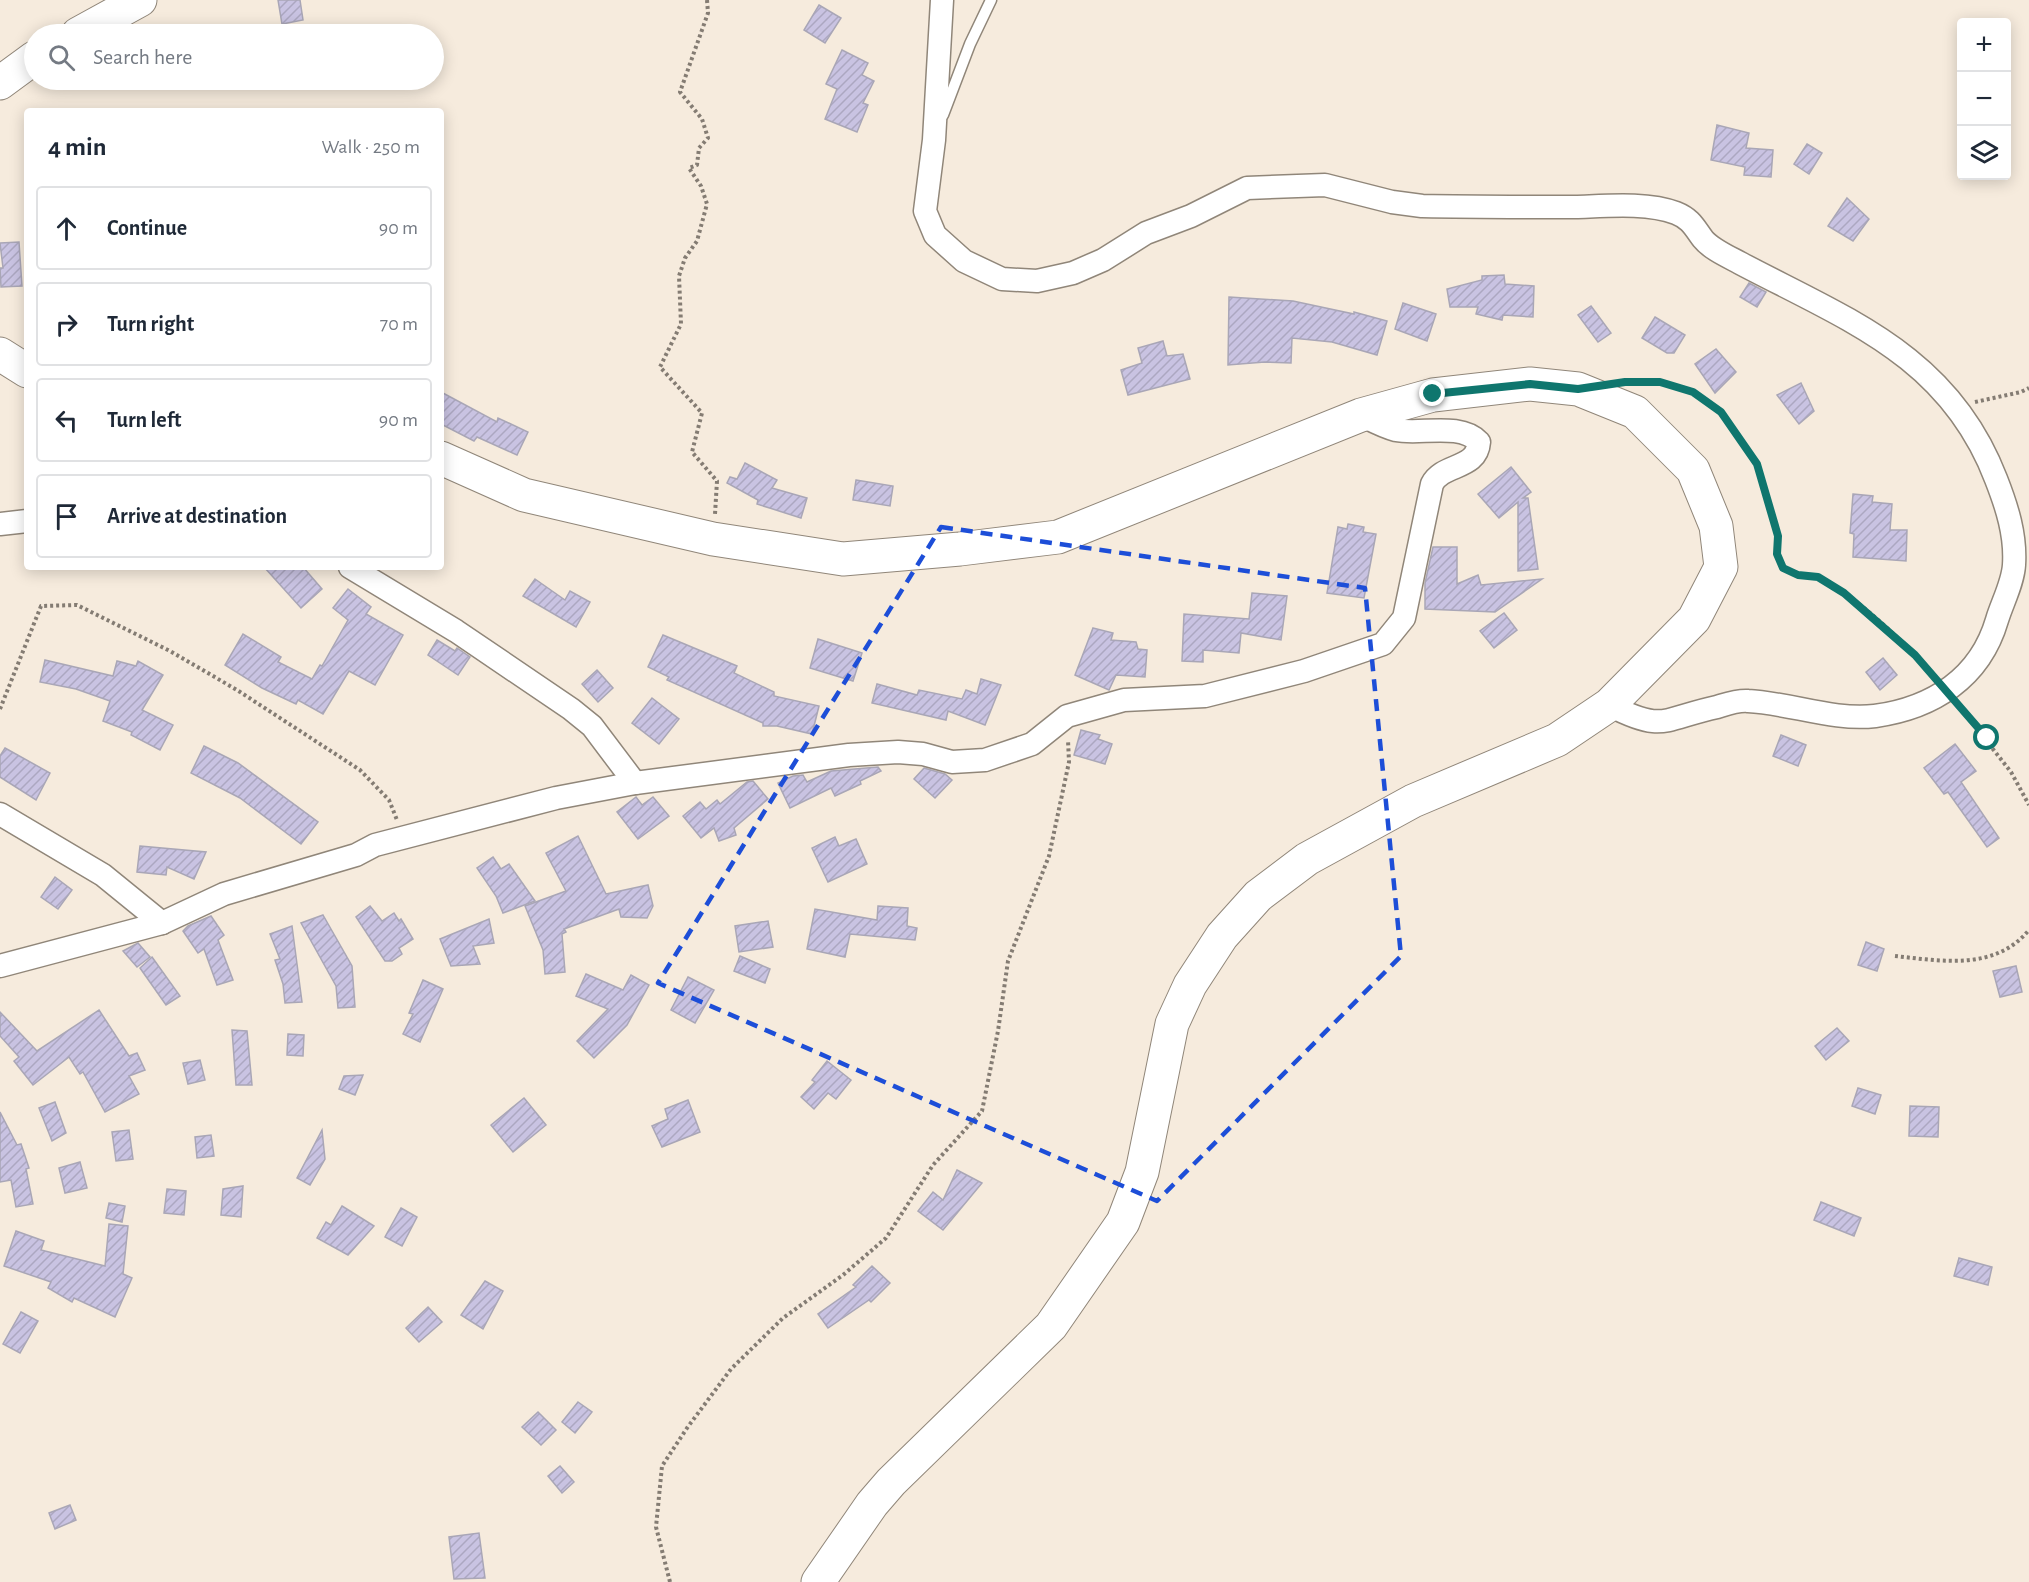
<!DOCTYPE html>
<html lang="en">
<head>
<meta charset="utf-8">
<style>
  body { margin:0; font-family:"Alegreya Sans",sans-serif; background:#f6f6f7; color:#1f2937 }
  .controls { position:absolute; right:18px; top:18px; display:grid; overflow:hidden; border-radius:6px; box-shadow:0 3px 15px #0003 }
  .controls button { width:54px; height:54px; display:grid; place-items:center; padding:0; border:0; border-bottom:2px solid #e0e1e3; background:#fff; color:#1f2937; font:30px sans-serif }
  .stop { position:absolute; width:18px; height:18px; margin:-14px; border:4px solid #0f766e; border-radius:50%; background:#fff }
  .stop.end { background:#0f766e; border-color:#fff; box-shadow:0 2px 6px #0008 }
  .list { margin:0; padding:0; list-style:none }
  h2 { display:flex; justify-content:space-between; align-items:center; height:78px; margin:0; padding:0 24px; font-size:26px }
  h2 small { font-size:20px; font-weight:400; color:#747a83 }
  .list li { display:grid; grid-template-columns:39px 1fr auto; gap:18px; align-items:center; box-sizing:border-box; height:84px; margin:0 12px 12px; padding:0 12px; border:2px solid #e0e1e3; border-radius:6px }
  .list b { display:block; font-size:22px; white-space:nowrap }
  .list em { font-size:20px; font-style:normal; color:#747a83 }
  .icon { flex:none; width:33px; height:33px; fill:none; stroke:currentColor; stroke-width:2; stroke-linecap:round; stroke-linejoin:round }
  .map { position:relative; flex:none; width:2029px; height:1582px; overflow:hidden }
  .search { position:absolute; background:#fff; box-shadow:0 3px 15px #0003; left:24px; top:24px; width:420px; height:66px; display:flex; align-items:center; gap:15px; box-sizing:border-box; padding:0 21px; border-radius:33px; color:#747a83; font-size:22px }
  .panel { position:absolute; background:#fff; box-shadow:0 3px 15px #0003; left:24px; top:108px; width:420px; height:462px; border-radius:6px }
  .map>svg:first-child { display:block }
  .building { fill:url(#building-hatch); stroke:#a9a6b6; stroke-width:1.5 }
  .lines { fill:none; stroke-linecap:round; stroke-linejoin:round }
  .service-casing { stroke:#908679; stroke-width:13 }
  .minor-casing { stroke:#908679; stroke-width:25 }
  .primary-casing { stroke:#908679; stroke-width:35 }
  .path { stroke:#847c73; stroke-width:4; stroke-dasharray:3 3; stroke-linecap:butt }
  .service { stroke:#fff; stroke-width:10 }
  .minor { stroke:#fff; stroke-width:22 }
  .primary { stroke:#fff; stroke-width:33 }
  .route { stroke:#0f766e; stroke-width:8 }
  .marked { fill:none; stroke:#1d4ed8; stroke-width:4.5; stroke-dasharray:12 8; stroke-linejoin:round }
</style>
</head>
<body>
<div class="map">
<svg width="2029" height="1582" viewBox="0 0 2029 1582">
  <defs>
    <pattern id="building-hatch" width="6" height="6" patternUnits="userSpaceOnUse" patternTransform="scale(1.5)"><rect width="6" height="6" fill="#c9c3e2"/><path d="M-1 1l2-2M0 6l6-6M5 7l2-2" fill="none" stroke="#aca7c1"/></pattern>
  </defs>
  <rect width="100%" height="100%" fill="#f6ebdd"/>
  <g class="building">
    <path d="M278 0H300L303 20 282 24Z"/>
    <path d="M819 5 841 18 825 43 804 30Z"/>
    <path d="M842 50 868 63 862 75 874 81 863 103 868 105 857 132 825 119 837 89 826 84Z"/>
    <path d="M1717 125 1749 133 1746 148 1773 150 1771 177 1744 175 1745 167 1711 160Z"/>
    <path d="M1807 144 1822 153 1809 174 1794 164Z"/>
    <path d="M1847 198 1869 219 1853 241 1828 226Z"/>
    <path d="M19 242 22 286 1 287 0 268H3L0 243Z"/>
    <path d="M1504 275 1505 284 1534 286 1533 317 1503 315 1502 320 1476 314 1478 307H1450L1447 289 1482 280V276Z"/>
    <path d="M1749 283 1766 292 1757 307 1740 297Z"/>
    <path d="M1229 297 1293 301 1354 314V312L1387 321 1377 355 1332 342 1292 338 1291 363 1265 362 1228 365Z"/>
    <path d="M1403 303 1436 314 1427 341 1395 329Z"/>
    <path d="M1591 306 1611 333 1598 342 1578 315Z"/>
    <path d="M1655 317 1685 335 1674 353H1667L1642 338Z"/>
    <path d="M1163 341 1167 356 1183 354 1190 379 1128 395 1121 370 1142 363 1138 348Z"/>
    <path d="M1716 349 1736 372 1715 393 1695 364Z"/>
    <path d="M1801 383 1814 411 1799 424 1777 395Z"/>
    <path d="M441 392 497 422 498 418 528 432 517 455 477 437 474 441 441 424Z"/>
    <path d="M745 463 777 480 772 488 807 498 801 518 757 504 758 500 727 483 730 477 737 479Z"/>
    <path d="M1511 467 1531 492 1523 498H1528L1538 569 1518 571V502L1499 518 1478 494Z"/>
    <path d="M856 480 893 486 890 506 853 500Z"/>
    <path d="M1853 494 1873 496 1872 502 1892 504 1890 530H1907L1906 561 1853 557 1854 534 1850 533Z"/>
    <path d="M1348 524 1364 527 1363 532 1376 534 1364 598 1327 593 1338 527 1347 529Z"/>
    <path d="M1433 547H1457V584L1478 575 1481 585 1542 579 1495 612 1425 609V583Z"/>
    <path d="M264 567H303L322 589 301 608Z"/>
    <path d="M535 579 565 600 570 591 590 602 576 627 523 596Z"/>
    <path d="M348 589 371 607 366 614 403 635 375 685 349 671 323 714 298 700 296 704 262 688 225 665 243 634 281 657 278 662 312 679 320 665 322 666 348 620 333 608Z"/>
    <path d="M1252 593 1287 596 1281 640 1241 633 1239 653 1203 650V662L1182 661 1184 614 1249 619Z"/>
    <path d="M1504 613 1517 630 1494 648 1480 631Z"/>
    <path d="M1093 628 1113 633 1111 640 1136 642 1138 649 1147 650 1145 677 1116 675 1109 690 1075 675Z"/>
    <path d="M663 635 737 666 734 673 774 692V696L819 706 812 734 777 726H763V723L667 680 669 677 648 667Z"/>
    <path d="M818 639 862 653 853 681 810 668Z"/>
    <path d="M437 640 455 651 457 648 470 657 458 675 428 655Z"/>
    <path d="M1883 658 1897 675 1880 690 1866 672Z"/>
    <path d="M45 660 113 676 117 661 136 666 138 661 163 675 142 710 173 725 160 750 131 735 132 732 103 721 110 701 76 689 40 682Z"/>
    <path d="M597 670 613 688 598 702 582 684Z"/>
    <path d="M981 679 1001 685 985 725 948 711 946 720 872 703 877 684 917 695 919 690 962 699 966 690 977 694Z"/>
    <path d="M652 698 679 719 659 744 632 723Z"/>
    <path d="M1081 730 1100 735 1098 739 1112 744 1105 764 1074 755Z"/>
    <path d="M1781 735 1806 745 1798 766 1773 756Z"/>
    <path d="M1955 744 1976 771 1961 782 1999 838 1987 847 1948 792 1944 794 1924 768Z"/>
    <path d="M204 746 238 763 318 822 301 844 240 798 191 773Z"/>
    <path d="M5 748 50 773 36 800 0 777V756Z"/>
    <path d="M878 767 881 771 860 781 861 784 835 796 831 788 790 808 778 783 793 776 803 775 807 782 831 771Z"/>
    <path d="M924 768 945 774 952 780 935 798 914 779Z"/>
    <path d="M753 781 768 799 734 828 736 835 719 841 714 828 701 838 683 816 700 802 706 809 717 800 720 804 747 782Z"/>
    <path d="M636 797 642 805 653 797 669 816 638 839 617 812Z"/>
    <path d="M578 836 606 894 648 885 653 906 647 918 621 917 619 909 564 929 566 932 562 934 565 972 545 974 543 950 525 906 566 891 546 853Z"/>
    <path d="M835 837 839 846 856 839 867 864 828 882 812 848Z"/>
    <path d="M140 846 206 852 194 879 167 867 166 875 137 872Z"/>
    <path d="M493 857 501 869 509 864 535 901 503 913 496 896 477 868Z"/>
    <path d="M55 877 72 890 58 909 41 897Z"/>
    <path d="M370 906 382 921 394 913 399 921 401 919 413 939 399 948 402 954 392 961H385L356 917Z"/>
    <path d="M878 906 908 908 907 926 917 928 915 940 850 934 845 957 807 949 815 909 877 920Z"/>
    <path d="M323 915 352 966 355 1007 338 1008 336 986 301 923Z"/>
    <path d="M211 916 224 935 218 940 233 980 217 985 204 949 198 953 183 931 188 926Z"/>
    <path d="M489 919 494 943 473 946 480 964 451 966 440 939Z"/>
    <path d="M768 921 773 947 739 952 735 926Z"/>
    <path d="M292 926 302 1002 285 1003 283 984 275 960 280 959 270 934Z"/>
    <path d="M1866 942 1884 949 1877 971 1858 965Z"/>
    <path d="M138 943 150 957 137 967 123 951Z"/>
    <path d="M740 956 770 969 765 983 734 971Z"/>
    <path d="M152 957 180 996 166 1005 140 968Z"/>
    <path d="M2016 966 2022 992 2000 997 1993 971Z"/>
    <path d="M586 974 623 990 631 975 649 985 627 1025 594 1058 577 1041 608 1009 576 996Z"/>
    <path d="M688 977 714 990 695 1023 671 1010Z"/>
    <path d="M423 980 443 989 420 1042 403 1034 413 1014 409 1013Z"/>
    <path d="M99 1010 129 1056 137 1053 145 1070 129 1076 139 1094 105 1112 83 1072 80 1074 69 1057 33 1085 14 1061 19 1057 0 1036V1012L37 1051Z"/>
    <path d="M1837 1028 1849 1041 1826 1060 1815 1046Z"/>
    <path d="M232 1030 247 1031 252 1085H236Z"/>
    <path d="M288 1034 304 1035 303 1056 287 1055Z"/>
    <path d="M200 1060 205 1080 188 1084 183 1063Z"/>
    <path d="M827 1061 851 1080 836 1099 828 1093 814 1109 801 1097 815 1082 812 1080Z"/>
    <path d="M363 1075 355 1095 339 1089 344 1076Z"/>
    <path d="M1858 1088 1881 1095 1875 1114 1852 1106Z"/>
    <path d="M524 1098 546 1125 513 1152 491 1125Z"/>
    <path d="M688 1100 700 1132 662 1147 652 1126 668 1119 665 1109Z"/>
    <path d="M55 1102 66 1133 52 1141 39 1108Z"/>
    <path d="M1910 1106 1939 1107 1938 1137 1909 1136Z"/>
    <path d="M0 1112 17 1145 21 1144 29 1168 26 1169 33 1204 16 1207 11 1180 0 1182Z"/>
    <path d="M129 1130 133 1159 116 1161 112 1132Z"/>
    <path d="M322 1130 325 1159 310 1185 297 1178Z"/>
    <path d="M211 1135 214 1156 197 1158 195 1137Z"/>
    <path d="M80 1162 87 1188 65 1193 59 1168Z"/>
    <path d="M957 1170 982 1183 943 1230 918 1211 933 1192 943 1200Z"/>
    <path d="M243 1186 241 1217 221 1215 223 1189Z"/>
    <path d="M167 1189 186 1191 184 1215 164 1213Z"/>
    <path d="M1821 1202 1861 1218 1854 1236 1814 1220Z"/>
    <path d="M109 1203 125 1206 122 1222 106 1218Z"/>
    <path d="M342 1206 374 1226 348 1255 317 1238 326 1222 331 1225Z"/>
    <path d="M401 1208 417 1217 402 1246 385 1237Z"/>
    <path d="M109 1224 128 1226 123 1274 132 1278 115 1317 74 1298 72 1302 48 1288 51 1282 4 1266 16 1231 44 1241 41 1250 105 1266Z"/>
    <path d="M1959 1258 1992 1267 1988 1285 1954 1276Z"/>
    <path d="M872 1266 890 1283 871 1302 869 1300 828 1328 818 1314 856 1287 853 1285Z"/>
    <path d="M485 1281 503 1291 483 1329 461 1315Z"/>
    <path d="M428 1307 442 1322 419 1342 406 1328Z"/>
    <path d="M21 1312 38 1321 20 1353 3 1344Z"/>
    <path d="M578 1402 592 1412 575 1433 562 1422Z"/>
    <path d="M538 1412 556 1430 541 1445 522 1427Z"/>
    <path d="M560 1466 574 1482 562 1493 548 1476Z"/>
    <path d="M70 1505 76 1520 55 1529 49 1513Z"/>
    <path d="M479 1533 485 1578 454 1579 449 1537Z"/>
  </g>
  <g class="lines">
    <defs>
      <path id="service" d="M943 115 970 44 991 0"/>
      <g id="minor">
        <path d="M942 0 934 140 925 211 935 235 964 261 1002 279 1037 281 1073 273 1103 260 1146 233 1191 216 1247 188 1325 185 1392 202 1422 206C1473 207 1524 207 1575 207 1606 206 1647 202 1676 213 1691 219 1694 227 1703 239 1711 249 1729 257 1740 263 1848 320 1949 356 1996 479 2007 507 2016 535 2014 565 2013 583 2002 603 1997 620 1980 678 1933 708 1875 716 1833 721 1790 703 1748 701 1738 700 1727 704 1717 707 1662 719 1664 733 1609 705"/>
        <path d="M0 524 27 521"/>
        <path d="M350 567 456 631 571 709 592 726 635 783"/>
        <path d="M0 814 103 875 162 923"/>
        <path d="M0 966 162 923 224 894 356 855 375 845 556 798 635 783 849 755 898 752 923 754 952 762 985 760 1032 744 1067 716 1124 700 1205 696 1304 671 1383 644 1404 618 1432 484C1443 463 1477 470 1479 442 1460 422 1420 435 1396 430 1384 427 1373 421 1361 415"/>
      </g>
      <g id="primary">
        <path d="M78 34 140 0"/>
        <path d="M0 83 34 58"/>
        <path d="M0 354 27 371"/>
        <path d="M441 458 524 495 713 539 843 559 960 549 1058 537 1361 415 1433 395 1530 384 1578 389 1635 412 1693 470 1716 526 1721 567 1694 619 1609 705 1557 740 1413 801 1307 859 1258 896 1222 936 1190 985 1172 1024 1142 1172 1123 1222 1051 1326 891 1482 872 1504 818 1582"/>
      </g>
    </defs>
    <use href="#service" class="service-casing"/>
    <use href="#minor" class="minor-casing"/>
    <use href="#primary" class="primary-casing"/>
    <g class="path">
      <path d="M707 0 708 13 680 92 702 119 708 138 699 148 697 165 689 168 701 186 707 204 697 241 685 258 679 276 681 324 660 367 702 413 692 452 717 481 715 514"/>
      <path d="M1632 382H1661L1693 392 1721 412 1757 464 1778 536 1777 554 1783 568C1796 577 1810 572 1823 579 1863 603 1902 640 1933 675"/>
      <path d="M1975 402 2021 392 2029 388"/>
      <path d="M1959 706 2011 772 2029 805"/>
      <path d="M0 709 41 606 77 605 170 651 237 690 360 770 389 800 397 820"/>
      <path d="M1895 956C1942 961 1995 971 2029 930"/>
      <path d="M670 1582 656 1527 662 1466 687 1428 731 1369 783 1318 843 1275 886 1238 933 1165 982 1111 998 1031 1008 961 1049 856 1069 762 1068 740"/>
    </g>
    <use href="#service" class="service"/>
    <use href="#minor" class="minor"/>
    <use href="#primary" class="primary"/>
  </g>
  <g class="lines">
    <path class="route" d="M1433 394 1530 384 1578 389 1625 382H1660L1693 392 1721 412 1757 464 1778 536 1777 554 1783 568 1798 575 1818 577 1844 593 1915 655 1987 738"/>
  </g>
  <path class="marked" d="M941 527 1365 588 1401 956 1157 1201 658 983Z"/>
</svg>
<div class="controls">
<button>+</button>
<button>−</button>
<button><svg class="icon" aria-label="layers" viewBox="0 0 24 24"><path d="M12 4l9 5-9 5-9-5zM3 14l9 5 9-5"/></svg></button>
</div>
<div class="stop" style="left:1987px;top:738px"></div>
<div class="stop end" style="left:1433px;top:394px"></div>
<div class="search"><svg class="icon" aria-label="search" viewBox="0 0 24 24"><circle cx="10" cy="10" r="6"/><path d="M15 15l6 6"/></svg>Search here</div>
<section class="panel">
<h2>4 min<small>Walk · 250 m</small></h2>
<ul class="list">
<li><svg class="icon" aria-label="ahead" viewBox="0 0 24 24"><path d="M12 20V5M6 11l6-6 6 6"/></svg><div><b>Continue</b></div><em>90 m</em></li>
<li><svg class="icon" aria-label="right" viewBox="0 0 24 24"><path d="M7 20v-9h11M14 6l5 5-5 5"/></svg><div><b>Turn right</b></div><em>70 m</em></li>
<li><svg class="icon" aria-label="left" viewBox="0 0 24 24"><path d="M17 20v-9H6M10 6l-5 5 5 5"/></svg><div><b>Turn left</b></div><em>90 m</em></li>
<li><svg class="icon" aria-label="arrive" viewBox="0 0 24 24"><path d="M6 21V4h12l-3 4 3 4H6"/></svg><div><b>Arrive at destination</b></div></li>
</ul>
</section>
</div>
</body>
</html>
